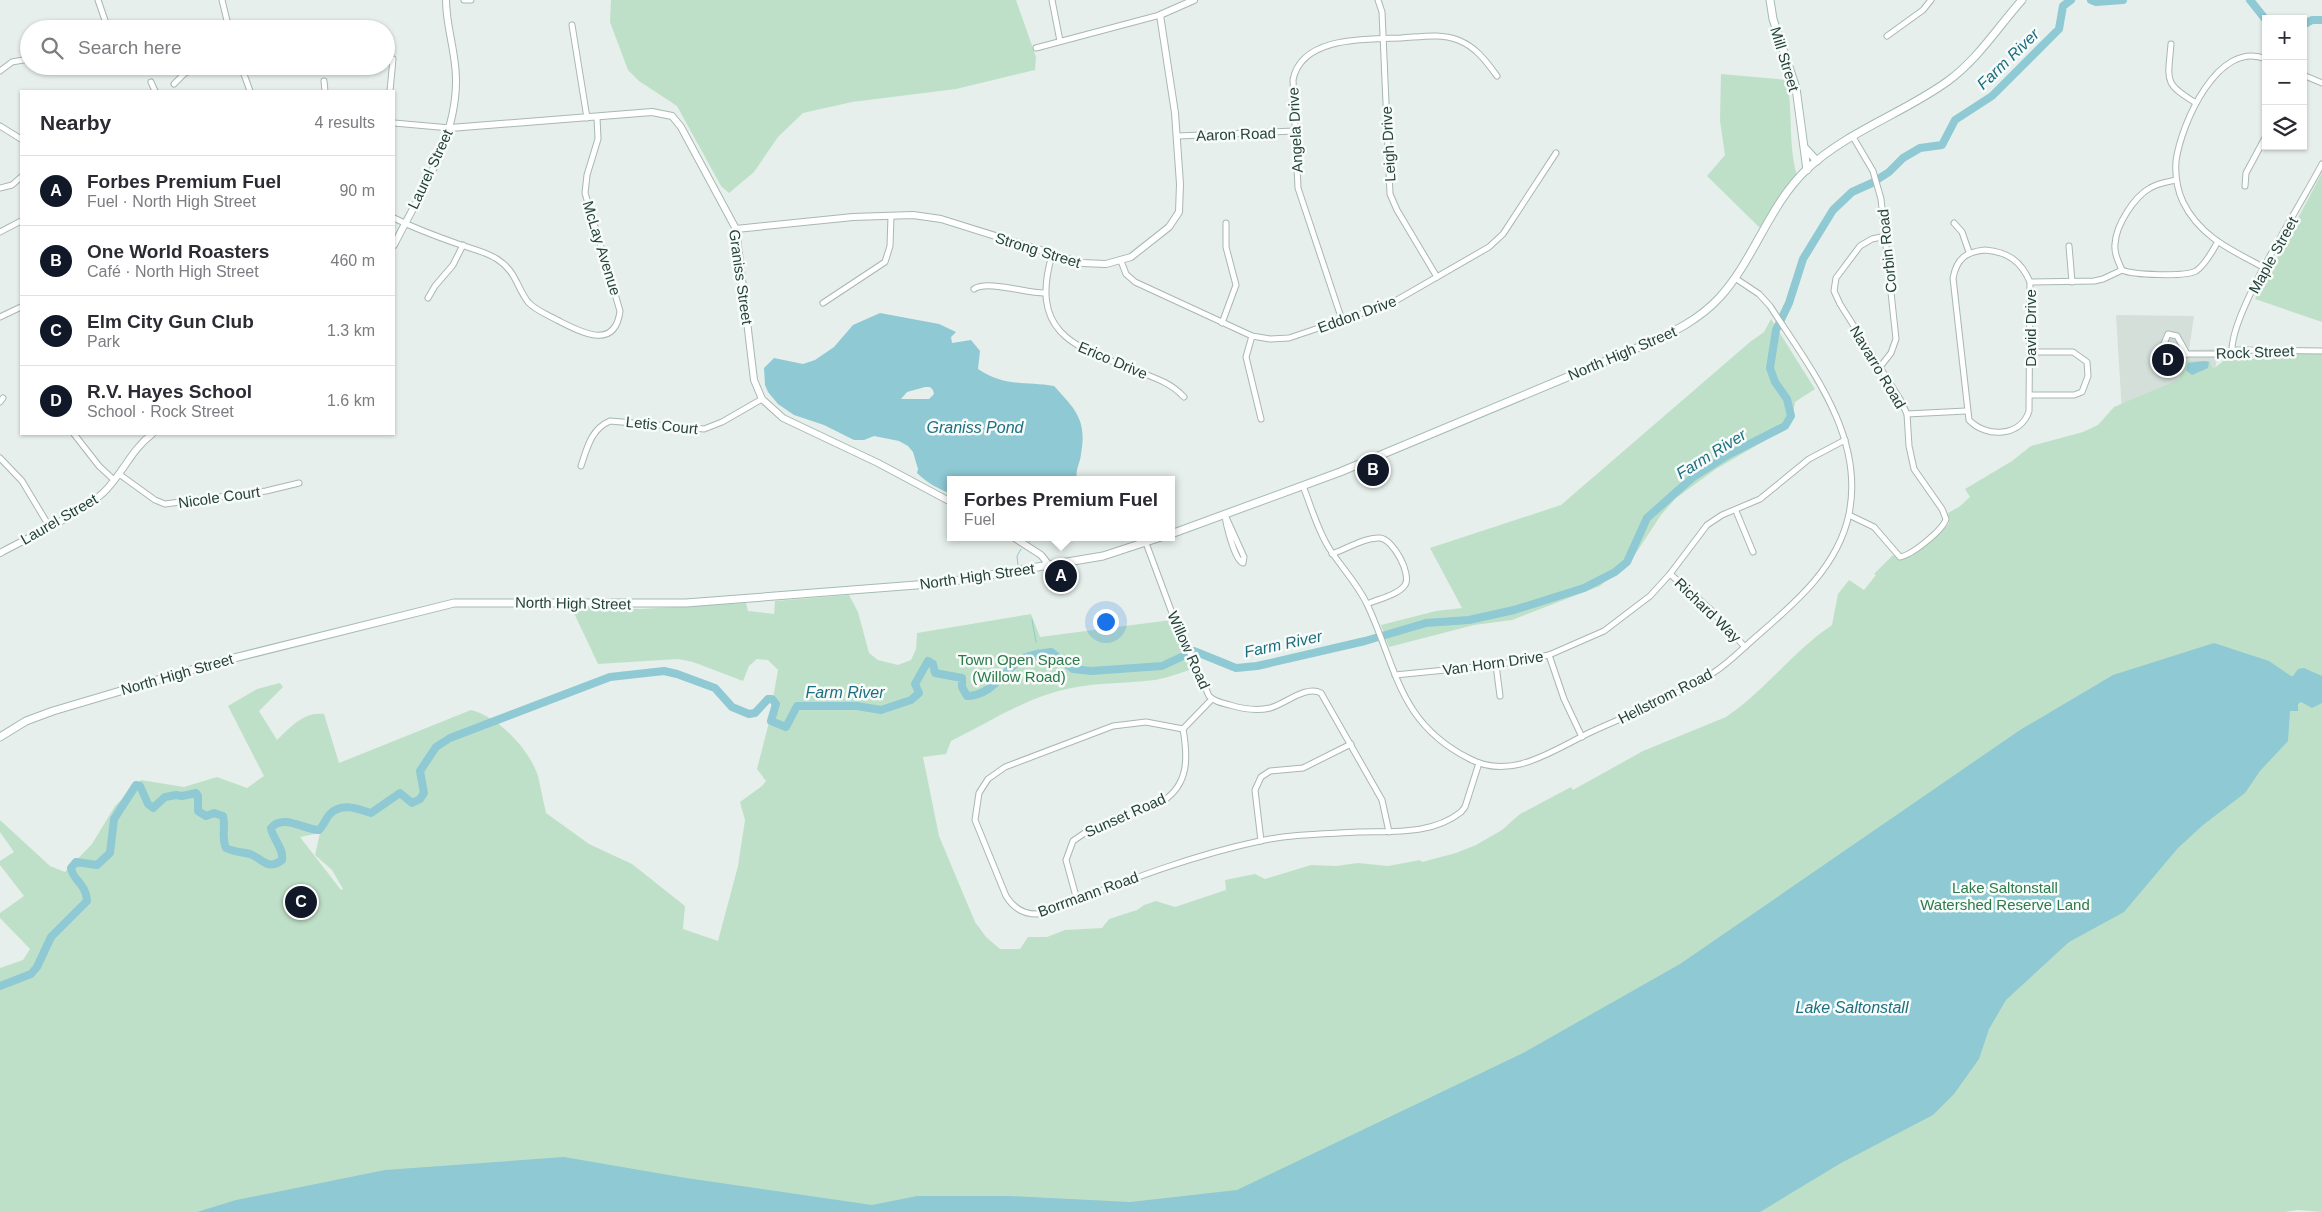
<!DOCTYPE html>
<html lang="en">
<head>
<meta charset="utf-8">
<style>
  body { margin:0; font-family:Arial,sans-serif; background:#f7f7f7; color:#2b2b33 }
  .controls { position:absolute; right:15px; top:15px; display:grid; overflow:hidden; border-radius:0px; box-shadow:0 1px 4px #0004 }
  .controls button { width:45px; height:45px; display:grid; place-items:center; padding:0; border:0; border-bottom:1px solid #e1e1e2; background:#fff; color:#2b2b33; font:25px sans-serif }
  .you { position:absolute; left:1105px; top:621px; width:18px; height:18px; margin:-12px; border:4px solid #fff; border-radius:50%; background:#1a73e8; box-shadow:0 0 0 8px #1a73e833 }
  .badge { display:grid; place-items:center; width:32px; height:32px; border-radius:50%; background:#111827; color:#fff; font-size:16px; font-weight:700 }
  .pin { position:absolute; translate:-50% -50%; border:2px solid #fff; box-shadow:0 1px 5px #0006 }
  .popup { position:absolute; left:947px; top:476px; width:228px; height:65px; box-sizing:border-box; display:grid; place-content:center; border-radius:0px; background:#fff; filter:drop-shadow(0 1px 4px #0005); font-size:16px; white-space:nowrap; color:#7c7c81 }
  .popup b { font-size:19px; color:#2b2b33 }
  .popup::after { content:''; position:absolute; left:50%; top:100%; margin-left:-10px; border:10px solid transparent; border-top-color:#fff }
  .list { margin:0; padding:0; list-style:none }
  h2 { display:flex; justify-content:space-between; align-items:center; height:65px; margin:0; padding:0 20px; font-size:21px }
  h2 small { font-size:16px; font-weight:400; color:#7c7c81 }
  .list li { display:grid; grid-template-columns:32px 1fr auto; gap:15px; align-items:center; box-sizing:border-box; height:70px; padding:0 20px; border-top:1px solid #e1e1e2 }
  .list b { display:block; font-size:19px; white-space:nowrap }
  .list p { margin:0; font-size:16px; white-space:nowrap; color:#7c7c81 }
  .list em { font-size:16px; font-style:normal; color:#7c7c81 }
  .icon { flex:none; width:28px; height:28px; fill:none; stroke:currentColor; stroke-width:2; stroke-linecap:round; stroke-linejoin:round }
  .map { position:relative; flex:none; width:2322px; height:1212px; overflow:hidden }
  .search { position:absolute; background:#fff; box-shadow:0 1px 4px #0004; left:20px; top:20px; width:375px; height:55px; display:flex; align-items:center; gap:12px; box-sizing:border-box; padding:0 18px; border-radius:28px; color:#7c7c81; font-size:19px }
  .panel { position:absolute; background:#fff; box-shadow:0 1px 4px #0004; left:20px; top:90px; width:375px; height:345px; border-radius:0px }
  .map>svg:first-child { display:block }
  .built { fill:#d4dfda }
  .green { fill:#bfe0c8; fill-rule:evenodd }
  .water { fill:#8ec9d4; fill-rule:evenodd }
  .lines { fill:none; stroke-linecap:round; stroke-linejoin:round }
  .stream { stroke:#8ec9d4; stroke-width:1 }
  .river { stroke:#8ec9d4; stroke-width:8 }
  .minor-casing { stroke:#a8b8b2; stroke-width:7 }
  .tertiary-casing { stroke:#a8b8b2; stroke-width:8 }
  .secondary-casing { stroke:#a4bbb3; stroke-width:9 }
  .minor { stroke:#fff; stroke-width:5 }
  .tertiary { stroke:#fff; stroke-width:6 }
  .secondary { stroke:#fff; stroke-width:7 }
  .labels { text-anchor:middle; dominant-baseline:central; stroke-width:5; stroke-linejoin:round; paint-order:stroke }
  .street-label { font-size:15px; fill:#24423a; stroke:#f7fbf9 }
  .park-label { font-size:15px; fill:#2d7a4b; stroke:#f7fbf9 }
  .water-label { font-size:16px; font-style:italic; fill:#1c6f80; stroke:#f7fbf9 }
</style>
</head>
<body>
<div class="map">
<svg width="2322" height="1212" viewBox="0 0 2322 1212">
  <rect width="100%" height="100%" fill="#e6efeb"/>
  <path class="built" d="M2116 315 2194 316 2189 350 2219 349 2215 369 2122 412Z"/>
  <g class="green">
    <path d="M611 0H1016L1036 57 1035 70 956 89 852 102 803 113 778 137 754 172 729 193 721 186 677 106 639 81 628 70 610 22Z"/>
    <path d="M1721 74 1787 80C1793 111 1788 144 1797 176L1781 195 1761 229 1707 176 1725 155 1720 121Z"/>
    <path d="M2322 173V322L2255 299Z"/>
    <path d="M1771 319 1815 389 1795 402 1792 419 1783 430 1716 469 1676 498 1661 515 1632 559 1600 586 1512 620 1474 625 1389 647 1381 625 1436 611 1462 608 1430 548 1561 505 1750 342 1764 332Z"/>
    <path d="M2282 354H2322V1212L2298 1210 2285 1212H0V968L23 960 30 949 0 918V913L24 896 0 865V861L14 852 0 832V820L50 866 65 872 92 844 115 806 141 780 184 787 217 777 247 788 264 776 228 706 257 689 280 683 283 687 259 711 277 740C291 727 303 712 324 714L339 763 471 710C499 717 529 749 538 776 541 788 543 801 546 813L589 844 632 864 685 906 683 929 718 941 738 866 745 820 740 802 762 786 766 781 757 769 768 726 778 670 768 660 757 659 749 666 743 681 693 662 678 659 598 664 573 611 574 607 640 609 746 603 748 611 774 614 775 601 849 595 858 612 869 653 878 660 898 665 911 660 916 649 917 633 1031 614 1040 637 1171 620 1192 669C1180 673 1167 678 1155 680 1121 684 1089 682 1055 692 1017 703 986 724 951 741L946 754 923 757 939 836 975 922 986 937 1000 949H1020L1028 937H1047L1065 930 1102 928 1109 919 1137 910 1144 905 1156 901 1175 907 1226 890 1225 880 1255 874 1265 879 1311 865 1336 866 1358 863 1388 866 1420 860 1422 862 1456 853 1476 845 1502 830 1520 814 1571 787 1573 790 1643 751 1726 717C1765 691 1793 651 1832 625L1838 594 1849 580 1864 590 1876 575 1874 574 1893 555 1902 560 1912 556 1946 527 1949 523 1948 513 1959 507 1970 497 1965 489 2012 461 2031 446 2083 432 2098 425 2114 407 2178 380 2186 361H2210L2213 369 2230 356ZM320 833 315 855 332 870 343 889 341 890 300 837Z"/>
  </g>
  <g class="water">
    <path d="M880 313 939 324 956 332 951 337 952 343 971 340 980 351 978 369C1004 387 1025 381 1054 386 1076 410 1087 420 1081 454 1080 464 1075 469 1077 480H951V494C939 489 927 483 917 473L918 469 913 452 908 446 899 441 874 436 864 440H854L824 425 794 415 778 404 768 392 765 385 764 368 774 358 803 364 815 360 834 347 853 325ZM925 387H930L933 390 934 394 929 399H901L907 392Z"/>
    <path d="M2205 361 2209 362 2208 368 2192 375 2189 373 2186 370 2188 363Z"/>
    <path d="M2214 643 2269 661 2291 676H2293L2298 669 2304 668 2322 676V703L2312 708 2301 702 2298 704V711H2290L2288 741 2260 771 2245 793 2203 825 2178 848 2124 912 2069 942 2006 1000 1989 1029 1979 1059 1954 1094 1933 1115 1841 1163 1760 1212H197L236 1200 385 1170 564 1157 686 1178 872 1205 917 1196H1009L1130 1202 1237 1190 1523 1053 1680 964 2020 730 2113 675Z"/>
  </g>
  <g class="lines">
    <g class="stream">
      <path d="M1029 542 1033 537"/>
      <path d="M1018 565 1017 556 1021 549"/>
      <path d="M1032 620 1036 642"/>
      <path d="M1038 649 1039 653"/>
    </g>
    <g class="river">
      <path d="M2091 0 2096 2 2123 0"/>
      <path d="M2250 0 2266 20"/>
      <path d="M2303 25 2312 20H2322"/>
      <path d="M0 986 31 974 37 967 51 937 87 901C86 883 73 881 71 868L76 862 97 865 110 853 114 819 136 785 140 786 148 804 153 808 165 797 176 795 182 796 196 793 198 796V811L206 816 214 813 223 816C226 827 221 838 226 848 234 852 241 852 250 854 263 859 268 871 282 860 284 848 273 840 271 828 283 814 303 829 319 830 324 825 326 818 330 814 342 802 358 809 371 813L400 793 412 803 420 799 424 793 420 771 436 747 450 738 610 677 664 671 677 674 715 688 732 707 749 714 755 713 768 699H772L776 704 771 721 786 727 797 706H857L881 710 911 700 919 693 915 684 928 661 933 664 935 673 962 678V687L967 696C995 695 1003 669 1024 658 1033 654 1042 653 1051 652L1073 669 1091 671 1162 666 1194 651 1236 668 1257 666 1365 641 1426 623 1469 620 1514 610 1584 588 1615 572 1627 562 1647 518 1692 478 1728 455 1785 426 1791 416 1787 399 1775 382 1770 368 1776 330 1789 303 1803 259 1833 210 1852 192 1872 183 1889 172 1903 158 1920 148 1942 145 1955 120 1992 96 2059 29 2063 6 2071 0"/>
    </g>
    <defs>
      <g id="minor">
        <path d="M98 0 108 29"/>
        <path d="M222 0 229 29"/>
        <path d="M464 0H471"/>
        <path d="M1052 0 1060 41"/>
        <path d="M1378 0 1382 12 1390 194 1397 210 1437 277"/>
        <path d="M572 25 587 118"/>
        <path d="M1887 36 1923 10 1931 0"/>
        <path d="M2171 44C2168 81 2163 83 2196 103"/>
        <path d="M1036 48 1160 15"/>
        <path d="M241 66 250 91"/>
        <path d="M0 71 12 62 29 59"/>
        <path d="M2303 75 2322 83"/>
        <path d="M324 81 325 91"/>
        <path d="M151 82 155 91"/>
        <path d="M174 84 185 73 204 66"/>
        <path d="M390 91 393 59"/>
        <path d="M394 123 450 128"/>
        <path d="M0 126 21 139"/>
        <path d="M1178 136 1295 131"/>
        <path d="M1853 137 1873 171 1881 199 1896 339 1891 353 1880 367"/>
        <path d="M2176 180C2167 182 2158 183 2150 188 2134 197 2116 225 2115 244 2114 253 2118 261 2122 270 2133 275 2185 277 2196 271 2205 265 2212 252 2217 243"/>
        <path d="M2245 186 2246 173 2266 136"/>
        <path d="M0 188 12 185 21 177"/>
        <path d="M394 218C416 229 438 237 461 245 473 249 486 252 497 259 516 271 516 286 528 302 535 310 548 315 557 320 579 331 615 352 620 311L585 193 587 175 598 139 597 117"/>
        <path d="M1954 223 1962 232 1969 252"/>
        <path d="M0 232 21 221"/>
        <path d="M2069 246 2072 282"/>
        <path d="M1985 250C2008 252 2021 261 2030 282L2029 411C2021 437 1986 438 1969 420L1953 278C1957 258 1966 252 1985 250Z"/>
        <path d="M1052 255C1028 337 1079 348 1142 373 1158 379 1172 384 1184 397"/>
        <path d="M1121 261 1126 274 1135 282 1252 336 1270 339 1289 338 1390 304 1489 247 1503 234 1556 153"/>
        <path d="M2265 268C2233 251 2200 237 2183 202 2177 189 2175 175 2176 161 2181 124 2218 39 2266 59"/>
        <path d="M2030 282 2094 281 2103 279 2122 270"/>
        <path d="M974 289C987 280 1026 293 1044 293"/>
        <path d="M428 298 435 286 453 265 463 245"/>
        <path d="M823 303 885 262 890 246 891 216"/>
        <path d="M0 317 21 307"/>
        <path d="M1342 320 1298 188 1293 80C1301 36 1367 39 1401 38 1420 37 1440 33 1458 40 1476 47 1486 61 1497 76"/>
        <path d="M1222 323 1236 285 1226 247V223"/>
        <path d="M1252 336 1246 357 1261 419"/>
        <path d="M2232 350C2232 310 2301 205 2322 164"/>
        <path d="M2187 354 2177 336 2168 334 2161 351 2168 359 2187 354H2223L2237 350 2322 351"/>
        <path d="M2030 395H2074L2082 392 2088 376 2087 362 2073 352H2031"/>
        <path d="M0 402 3 398"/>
        <path d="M1907 414 1966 411"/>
        <path d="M74 434 99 466 114 480"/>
        <path d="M0 458 22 481 49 526"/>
        <path d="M581 466C587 448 591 429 610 421L704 429 722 422 762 399"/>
        <path d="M119 474 155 500 165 504 266 491 299 483"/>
        <path d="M1303 486C1311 506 1317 529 1329 548 1341 567 1357 583 1367 604 1397 668 1398 723 1470 759 1512 781 1553 750 1591 732 1631 714 1675 697 1713 673 1729 663 1742 649 1757 636 1795 603 1838 567 1849 514 1865 436 1810 368 1770 306L1759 294 1735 278"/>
        <path d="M1736 511 1753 552"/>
        <path d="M1225 515 1244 557 1243 563C1235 561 1226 525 1225 515Z"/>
        <path d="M1849 515 1874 527 1900 557C1912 555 1943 530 1946 519L1942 509 1914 469 1909 446 1907 414 1900 399 1840 304 1834 291 1836 278 1860 246 1872 239 1886 236"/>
        <path d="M1146 543 1172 613 1209 696C1215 702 1222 703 1230 705 1243 709 1257 711 1270 708 1285 704 1306 685 1321 693L1382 800 1389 832"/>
        <path d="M1332 554C1346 549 1366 537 1380 538 1393 539 1412 574 1405 585 1398 595 1378 599 1367 604"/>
        <path d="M1670 574 1711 610 1745 647"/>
        <path d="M1549 655 1564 699 1582 737"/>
        <path d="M1496 665 1500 696"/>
        <path d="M1395 675 1496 665 1549 655 1604 631 1650 596 1670 574 1707 525 1722 515 1760 499 1809 459 1845 440"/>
        <path d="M1183 729 1146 722 1113 726 1005 767 988 779 979 793 975 820 1006 896C1014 909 1026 915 1040 914 1112 887 1184 857 1260 841 1291 834 1326 834 1358 832 1393 831 1432 835 1461 812L1465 807 1479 763"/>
        <path d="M1183 729 1212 699"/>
        <path d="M1261 841 1255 790 1261 777 1270 771 1303 768 1351 744"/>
        <path d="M1077 900 1066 860 1073 841 1086 832 1163 801C1189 784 1188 757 1183 729"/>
      </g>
      <g id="tertiary">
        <path d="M450 128 652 112 672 116 681 127 736 229 754 380 762 399 783 418 878 463 951 502"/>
        <path d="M736 229 853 217 913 215 941 219 1082 263 1106 264 1131 257 1169 227 1179 212 1180 184 1175 113 1160 15 1194 0"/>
        <path d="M394 245C420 193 457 139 456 79 456 52 446 27 446 0"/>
        <path d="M1013 537 1041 555 1049 565"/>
        <path d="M0 553C31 536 77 516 103 493 122 475 131 450 152 434"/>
      </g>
      <g id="secondary">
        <path d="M1770 0 1773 19 1796 88 1807 170"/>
        <path d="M1805 148 1817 161"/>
        <path d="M1171 534 1340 472 1644 345C1672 333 1699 320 1720 297 1755 258 1769 205 1807 169 1848 131 1904 113 1948 81 1978 59 1998 27 2022 0"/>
        <path d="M0 737 26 721 53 711 218 662 454 603H686L942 583 1103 556 1161 537"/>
      </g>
    </defs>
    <use href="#minor" class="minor-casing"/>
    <use href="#tertiary" class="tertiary-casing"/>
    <use href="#secondary" class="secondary-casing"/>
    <use href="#minor" class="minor"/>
    <use href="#tertiary" class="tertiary"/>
    <use href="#secondary" class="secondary"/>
  </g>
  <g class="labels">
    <g class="street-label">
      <text transform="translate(1785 59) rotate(73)">Mill Street</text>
      <text transform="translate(1295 130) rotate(-93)">Angela Drive</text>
      <text transform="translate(1236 134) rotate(-2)">Aaron Road</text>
      <text transform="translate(1388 144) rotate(-93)">Leigh Drive</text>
      <text transform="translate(430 169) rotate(-65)">Laurel Street</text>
      <text transform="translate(602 248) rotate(73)">McLay Avenue</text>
      <text transform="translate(1038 250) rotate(17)">Strong Street</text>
      <text transform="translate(1887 251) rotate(-96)">Corbin Road</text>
      <text transform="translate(2273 255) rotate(-61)">Maple Street</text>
      <text transform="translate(741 277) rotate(82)">Graniss Street</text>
      <text transform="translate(1357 314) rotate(-20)">Eddon Drive</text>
      <text transform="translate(2030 328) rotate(-90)">David Drive</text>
      <text transform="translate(2255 352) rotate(-2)">Rock Street</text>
      <text transform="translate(1622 353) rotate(-23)">North High Street</text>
      <text transform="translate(1113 360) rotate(23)">Erico Drive</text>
      <text transform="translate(1878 367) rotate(59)">Navarro Road</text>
      <text transform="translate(662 425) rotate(6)">Letis Court</text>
      <text transform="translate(219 497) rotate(-8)">Nicole Court</text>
      <text transform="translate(59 519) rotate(-30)">Laurel Street</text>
      <text transform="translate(977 576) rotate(-8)">North High Street</text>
      <text transform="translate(573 603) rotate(1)">North High Street</text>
      <text transform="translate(1708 610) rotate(44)">Richard Way</text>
      <text transform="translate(1189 650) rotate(66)">Willow Road</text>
      <text transform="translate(1493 663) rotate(-8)">Van Horn Drive</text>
      <text transform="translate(177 674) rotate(-16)">North High Street</text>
      <text transform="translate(1665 696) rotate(-27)">Hellstrom Road</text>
      <text transform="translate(1125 815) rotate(-24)">Sunset Road</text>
      <text transform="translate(1088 894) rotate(-20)">Borrmann Road</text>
    </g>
    <g class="park-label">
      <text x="1019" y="659">Town Open Space<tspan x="1019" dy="17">(Willow Road)</tspan></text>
      <text x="2005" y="887">Lake Saltonstall<tspan x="2005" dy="17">Watershed Reserve Land</tspan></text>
    </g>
    <g class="water-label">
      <text transform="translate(2008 59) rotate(-44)">Farm River</text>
      <text x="975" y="427">Graniss Pond</text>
      <text transform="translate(1711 454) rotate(-32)">Farm River</text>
      <text transform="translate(1283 644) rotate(-12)">Farm River</text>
      <text x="845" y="692">Farm River</text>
      <text x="1852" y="1007">Lake Saltonstall</text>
    </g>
  </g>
</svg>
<div class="controls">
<button>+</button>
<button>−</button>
<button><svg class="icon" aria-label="layers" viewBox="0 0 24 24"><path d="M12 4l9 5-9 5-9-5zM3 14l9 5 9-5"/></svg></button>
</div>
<div class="you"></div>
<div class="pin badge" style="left:1061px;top:576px">A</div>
<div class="popup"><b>Forbes Premium Fuel</b>Fuel</div>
<div class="pin badge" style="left:1373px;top:470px">B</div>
<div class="pin badge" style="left:301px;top:902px">C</div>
<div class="pin badge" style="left:2168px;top:360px">D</div>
<div class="search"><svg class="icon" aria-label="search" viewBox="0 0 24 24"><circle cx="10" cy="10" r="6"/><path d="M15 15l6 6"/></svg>Search here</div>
<section class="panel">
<h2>Nearby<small>4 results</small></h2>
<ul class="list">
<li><span class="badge">A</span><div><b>Forbes Premium Fuel</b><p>Fuel · North High Street</p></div><em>90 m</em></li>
<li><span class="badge">B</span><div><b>One World Roasters</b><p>Café · North High Street</p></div><em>460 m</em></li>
<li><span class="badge">C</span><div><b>Elm City Gun Club</b><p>Park</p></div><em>1.3 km</em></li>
<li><span class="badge">D</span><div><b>R.V. Hayes School</b><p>School · Rock Street</p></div><em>1.6 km</em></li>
</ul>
</section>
</div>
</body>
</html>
